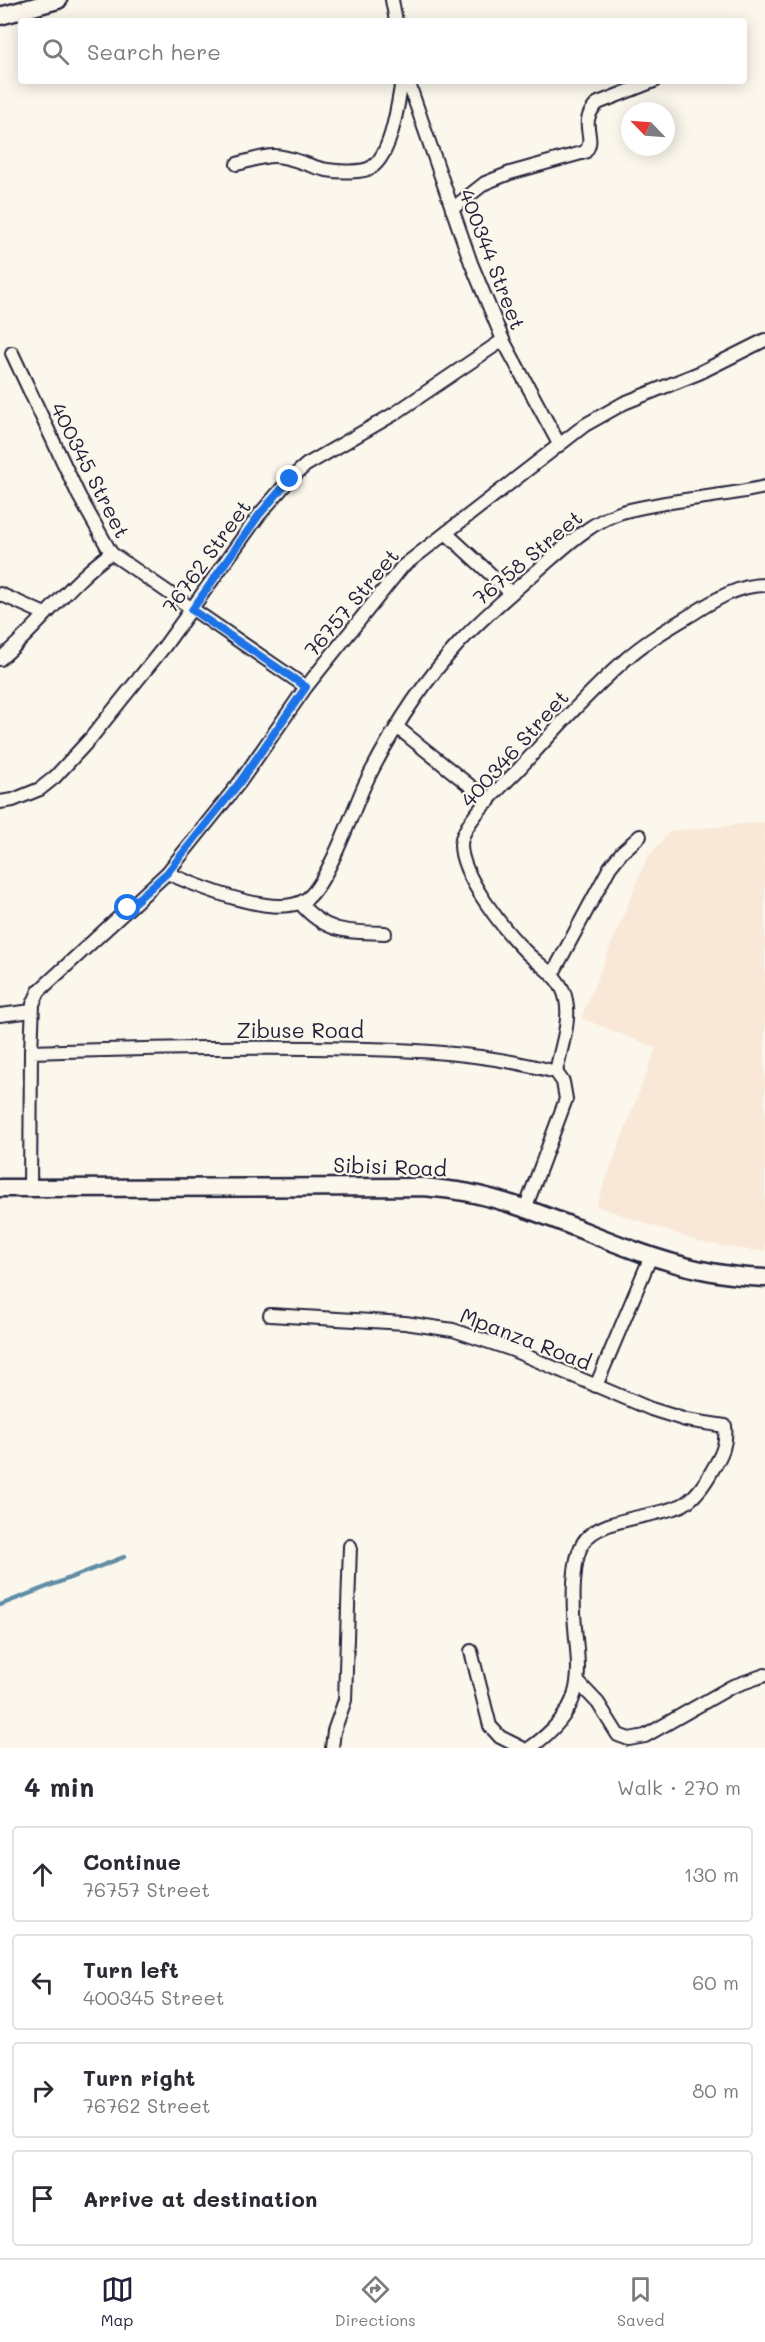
<!DOCTYPE html>
<html lang="en">
<head>
<meta charset="utf-8">
<style>
  body { margin:0; font-family:Mali,sans-serif; background:#f7f7f7; color:#2b2b33 }
  .compass { position:absolute; left:621px; top:102px; width:54px; height:54px; border-radius:50%; background:#fff; box-shadow:0 3px 15px #0003; rotate:295deg }
  .stop { position:absolute; width:18px; height:18px; margin:-14px; border:4px solid #1a73e8; border-radius:50%; background:#fff }
  .stop.end { background:#1a73e8; border-color:#fff; box-shadow:0 2px 6px #0008 }
  .list { margin:0; padding:0; list-style:none }
  h2 { display:flex; justify-content:space-between; align-items:center; height:78px; margin:0; padding:0 24px; font-size:26px }
  h2 small { font-size:20px; font-weight:400; color:#7c7c81 }
  .list li { display:grid; grid-template-columns:39px 1fr auto; gap:18px; align-items:center; box-sizing:border-box; height:96px; margin:0 12px 12px; padding:0 12px; border:2px solid #e1e1e2; border-radius:6px }
  .list b { display:block; font-size:22px; white-space:nowrap }
  .list p { margin:0; font-size:20px; white-space:nowrap; color:#7c7c81 }
  .list em { font-size:20px; font-style:normal; color:#7c7c81 }
  .icon { flex:none; width:33px; height:33px; fill:none; stroke:currentColor; stroke-width:2; stroke-linecap:round; stroke-linejoin:round }
  .map { position:relative; flex:none; width:765px; height:1748px; overflow:hidden }
  .search { position:absolute; background:#fff; box-shadow:0 3px 15px #0003; left:18px; right:18px; top:18px; height:66px; display:flex; align-items:center; gap:15px; box-sizing:border-box; padding:0 21px; border-radius:6px; color:#7c7c81; font-size:22px }
  .sheet { height:510px; background:#fff }
  nav { display:flex; justify-content:space-around; align-items:center; box-sizing:border-box; height:84px; border-top:2px solid #e1e1e2; background:#fff; font-size:16px; color:#7c7c81 }
  nav a { display:grid; justify-items:center; gap:3px }
  nav .on { color:#22223b }
  .map>svg:first-child { display:block }
  .built { fill:#f9e8d7 }
  .lines { fill:none; stroke-linecap:round; stroke-linejoin:round }
  .stream { stroke:#608da5; stroke-width:4.5 }
  .street-casing { stroke:#22223b; stroke-width:16 }
  .secondary-casing { stroke:#22223b; stroke-width:21 }
  .street { stroke:#fbf7ec; stroke-width:12 }
  .secondary { stroke:#fbf7ec; stroke-width:16 }
  .route { stroke:#1a73e8; stroke-width:8 }
  .labels { text-anchor:middle; dominant-baseline:central; stroke-width:4.5; stroke-linejoin:round; paint-order:stroke }
  .street-label { font-size:21px; fill:#22223b; stroke:#fbf7ec }
</style>
</head>
<body>
<div class="map">
<svg width="765" height="1748" viewBox="0 0 765 1748">
  <rect width="100%" height="100%" fill="#fbf7ec"/>
  <filter id="ink" filterUnits="userSpaceOnUse"><feTurbulence type="fractalNoise" baseFrequency=".0167" numOctaves="2"/><feDisplacementMap in="SourceGraphic" scale="12" xChannelSelector="R" yChannelSelector="G"/><feConvolveMatrix kernelMatrix="1 2 1 2 8 2 1 2 1" color-interpolation-filters="sRGB"/></filter>
  <g filter="url(#ink)">
    <path class="built" d="M765 822V1250L755 1251 703 1243 596 1206 656 1048 581 1018 647 858 670 831Z"/>
    <g class="lines">
      <path class="stream" d="M0 1605 124 1557"/>
      <defs>
        <g id="street">
          <path d="M392 0 396 21"/>
          <path d="M408 81 471 263 503 340 559 444"/>
          <path d="M237 164C249 161 262 156 274 156 292 156 309 167 327 170 338 172 363 173 372 167 392 153 398 103 402 81"/>
          <path d="M452 209 485 183 510 173 585 152C598 137 576 124 598 103L654 81"/>
          <path d="M12 353 79 496 111 553 306 687"/>
          <path d="M446 533 511 593"/>
          <path d="M0 594 45 614"/>
          <path d="M0 659C40 626 68 584 111 553"/>
          <path d="M398 728 489 801"/>
          <path d="M0 802 13 800 40 789 55 777 90 739 164 647 259 515 290 479 306 465 394 414 503 340"/>
          <path d="M167 873C197 886 275 919 305 900 326 888 353 810 365 784 390 734 422 683 460 642 486 614 515 590 544 565 568 544 591 522 622 512 668 499 718 498 765 487"/>
          <path d="M300 903C325 933 348 932 385 933"/>
          <path d="M552 975 610 867 622 852 640 836"/>
          <path d="M0 1015 32 1011"/>
          <path d="M31 1052 33 1004 39 991 167 873 240 782 306 687 402 567 585 425 624 403 699 373 765 340"/>
          <path d="M556 1072C560 1050 571 1022 566 1000 562 977 541 967 526 952 504 930 461 876 461 845 461 823 503 785 518 770 553 732 588 693 626 659 646 641 671 627 694 613 716 599 739 585 765 585"/>
          <path d="M30 1188 31 1052C125 1049 218 1047 312 1048 394 1049 476 1050 556 1072L563 1082 566 1099 525 1209"/>
          <path d="M270 1315 405 1323 453 1330 510 1349 651 1409 686 1420 725 1426C727 1444 722 1454 713 1469 706 1482 697 1496 684 1504 658 1518 598 1517 583 1543 576 1555 575 1570 574 1583 569 1657 604 1695 530 1748"/>
          <path d="M596 1386 651 1256"/>
          <path d="M471 1651 490 1726 500 1737 522 1748"/>
          <path d="M578 1682 598 1703 618 1735 629 1739 645 1736 731 1687 765 1675"/>
          <path d="M332 1748 334 1731 345 1700 350 1546"/>
        </g>
        <g id="secondary">
          <path d="M0 16 58 0"/>
          <path d="M0 1188 424 1187C441 1189 458 1190 474 1194 551 1211 620 1252 697 1269 719 1274 742 1277 765 1278"/>
        </g>
      </defs>
      <use href="#street" class="street-casing"/>
      <use href="#secondary" class="secondary-casing"/>
      <use href="#street" class="street"/>
      <use href="#secondary" class="secondary"/>
    </g>
  </g>
  <g class="lines" filter="url(#ink)">
    <path class="route" d="M128 908 167 873 240 782 306 687 192 610 259 515 290 479"/>
  </g>
  <g class="labels">
    <g class="street-label">
      <text transform="translate(493 259) rotate(69)">400344 Street</text>
      <text transform="translate(91 470) rotate(63)">400345 Street</text>
      <text transform="translate(206 556) rotate(-54)">76762 Street</text>
      <text transform="translate(527 557) rotate(-40)">76758 Street</text>
      <text transform="translate(351 602) rotate(-50)">76757 Street</text>
      <text transform="translate(514 748) rotate(-48)">400346 Street</text>
      <text x="300" y="1029">Zibuse Road</text>
      <text transform="translate(390 1166) rotate(2)">Sibisi Road</text>
      <text transform="translate(526 1338) rotate(21)">Mpanza Road</text>
    </g>
  </g>
</svg>
<svg class="compass" viewBox="-18 -18 36 36"><path d="M0-13l5 13h-10z" fill="#e53935"/><path d="M0 13l5-13h-10z" fill="#7c7c81"/></svg>
<div class="stop" style="left:128px;top:908px"></div>
<div class="stop end" style="left:290px;top:479px"></div>
<div class="search"><svg class="icon" aria-label="search" viewBox="0 0 24 24"><circle cx="10" cy="10" r="6"/><path d="M15 15l6 6"/></svg>Search here</div>
</div>
<section class="sheet">
<h2>4 min<small>Walk · 270 m</small></h2>
<ul class="list">
<li><svg class="icon" aria-label="ahead" viewBox="0 0 24 24"><path d="M12 20V5M6 11l6-6 6 6"/></svg><div><b>Continue</b><p>76757 Street</p></div><em>130 m</em></li>
<li><svg class="icon" aria-label="left" viewBox="0 0 24 24"><path d="M17 20v-9H6M10 6l-5 5 5 5"/></svg><div><b>Turn left</b><p>400345 Street</p></div><em>60 m</em></li>
<li><svg class="icon" aria-label="right" viewBox="0 0 24 24"><path d="M7 20v-9h11M14 6l5 5-5 5"/></svg><div><b>Turn right</b><p>76762 Street</p></div><em>80 m</em></li>
<li><svg class="icon" aria-label="arrive" viewBox="0 0 24 24"><path d="M6 21V4h12l-3 4 3 4H6"/></svg><div><b>Arrive at destination</b></div></li>
</ul>
</section>
<nav>
<a class="on"><svg class="icon" aria-label="map" viewBox="0 0 24 24"><path d="M3 6l6-2 6 2 6-2v14l-6 2-6-2-6 2zM9 4v14M15 6v14"/></svg>Map</a>
<a><svg class="icon" aria-label="directions" viewBox="0 0 24 24"><path d="M12 3l9 9-9 9-9-9zM9 14v-3h6M13 9l2 2-2 2"/></svg>Directions</a>
<a><svg class="icon" aria-label="saved" viewBox="0 0 24 24"><path d="M7 4h10v16l-5-4-5 4z"/></svg>Saved</a>
</nav>
</body>
</html>
